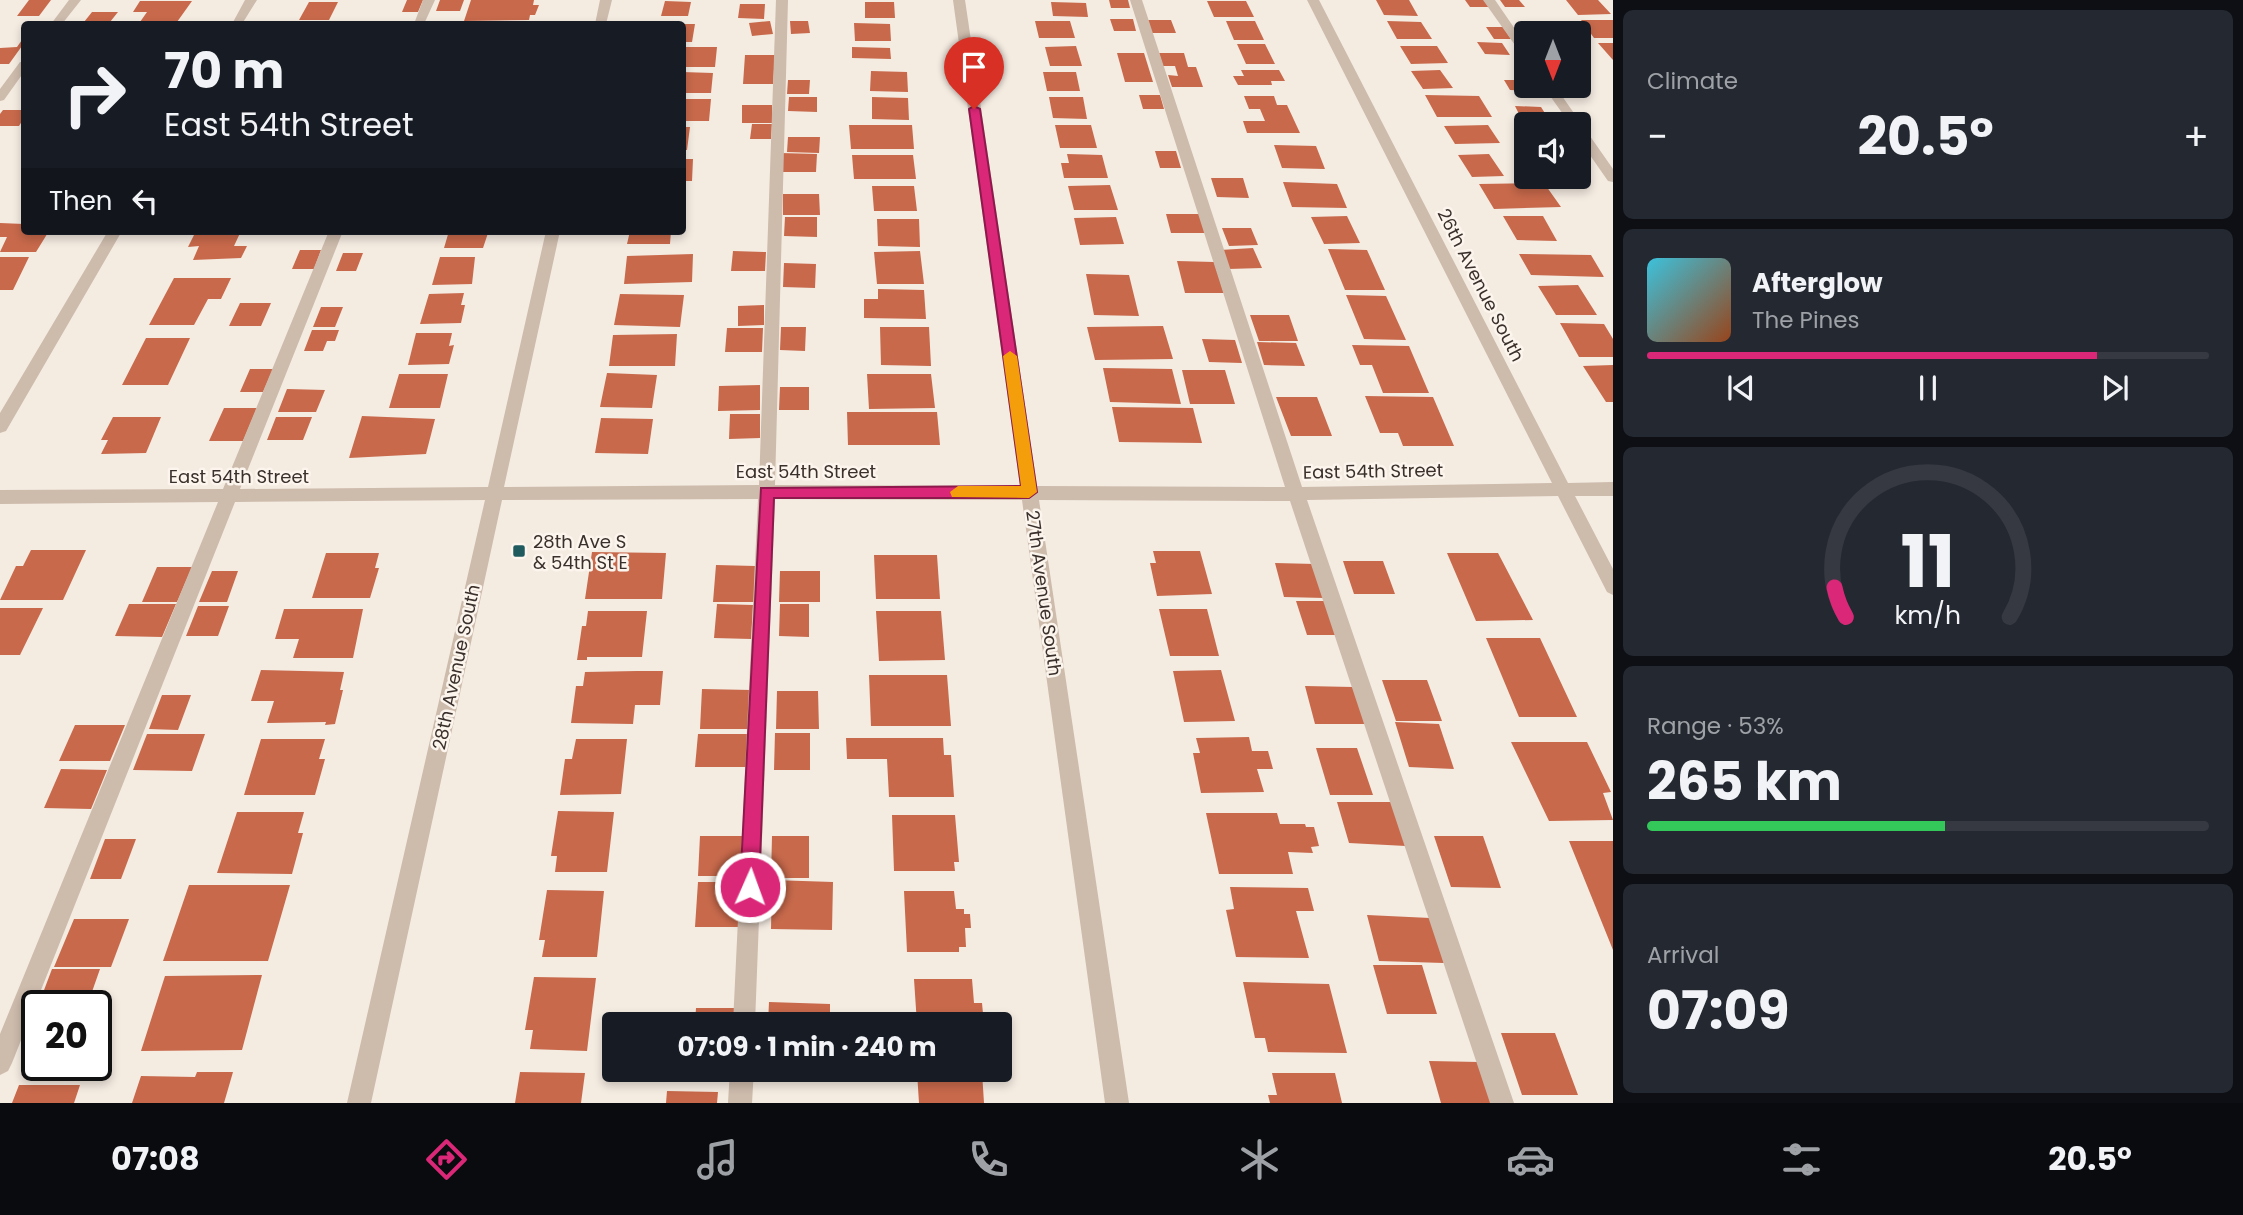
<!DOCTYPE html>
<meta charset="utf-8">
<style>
body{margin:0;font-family:Poppins,sans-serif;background:#242831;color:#f1f3f6;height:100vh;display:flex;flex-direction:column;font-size:26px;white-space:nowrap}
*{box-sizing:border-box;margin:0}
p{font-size:23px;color:#9ea1a6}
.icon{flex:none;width:38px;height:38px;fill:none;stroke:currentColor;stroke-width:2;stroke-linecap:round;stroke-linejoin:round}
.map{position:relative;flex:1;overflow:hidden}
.drawer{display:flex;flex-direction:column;gap:10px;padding:10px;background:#0d0f14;width:630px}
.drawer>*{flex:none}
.guide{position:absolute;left:21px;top:21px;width:665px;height:214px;border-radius:7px;box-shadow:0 4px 10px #0003;background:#171b24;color:#f1f3f6;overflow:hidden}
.needle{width:46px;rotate:180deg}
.controls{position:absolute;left:1514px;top:21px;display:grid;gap:14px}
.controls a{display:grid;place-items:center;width:77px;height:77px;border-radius:7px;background:#171b24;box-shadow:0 4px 10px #0003;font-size:35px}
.speed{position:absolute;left:21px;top:990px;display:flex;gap:14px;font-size:35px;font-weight:700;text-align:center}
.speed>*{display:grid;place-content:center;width:91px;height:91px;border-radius:50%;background:#171b24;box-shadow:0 4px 10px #0003;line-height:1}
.speed .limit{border:4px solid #111;border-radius:10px;background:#fff;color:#111}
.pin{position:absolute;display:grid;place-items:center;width:60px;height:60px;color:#fff;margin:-72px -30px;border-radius:50% 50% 50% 0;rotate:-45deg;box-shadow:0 0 7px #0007}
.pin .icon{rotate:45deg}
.me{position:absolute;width:77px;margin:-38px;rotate:2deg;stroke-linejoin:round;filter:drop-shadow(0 0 5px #0008)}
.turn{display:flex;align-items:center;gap:24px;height:147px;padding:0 28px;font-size:32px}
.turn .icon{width:91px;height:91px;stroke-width:2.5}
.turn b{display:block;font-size:49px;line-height:60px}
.then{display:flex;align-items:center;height:66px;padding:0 28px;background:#0003;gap:14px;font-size:26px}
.big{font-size:52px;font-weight:700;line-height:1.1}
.drawer .widget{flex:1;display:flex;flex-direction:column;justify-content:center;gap:10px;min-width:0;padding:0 24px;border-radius:10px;background:#242831}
.drawer .dial{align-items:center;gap:0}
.dial svg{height:182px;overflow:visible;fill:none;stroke:#363941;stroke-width:7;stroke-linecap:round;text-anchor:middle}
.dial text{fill:#f1f3f6;stroke:none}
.song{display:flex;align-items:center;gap:21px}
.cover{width:84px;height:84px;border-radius:10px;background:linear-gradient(135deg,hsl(190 70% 55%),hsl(20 70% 35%))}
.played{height:7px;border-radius:4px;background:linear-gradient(90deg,#db2777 80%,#363941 80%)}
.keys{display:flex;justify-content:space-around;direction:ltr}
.heat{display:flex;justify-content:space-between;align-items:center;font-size:38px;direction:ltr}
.charge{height:10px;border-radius:5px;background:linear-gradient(90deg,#34c759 53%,#363941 0)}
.trip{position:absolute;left:602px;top:1012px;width:410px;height:70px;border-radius:7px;background:#171b24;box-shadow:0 4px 10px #0003;font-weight:700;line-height:70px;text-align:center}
.dock{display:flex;height:112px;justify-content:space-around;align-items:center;background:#090b0e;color:#9ea1a6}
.dock .icon{width:49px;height:49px}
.dock .on{color:#db2777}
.dock b{font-size:32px;color:#f1f3f6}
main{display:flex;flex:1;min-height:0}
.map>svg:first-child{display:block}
</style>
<main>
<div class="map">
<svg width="1613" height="1103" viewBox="0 0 1613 1103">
<rect width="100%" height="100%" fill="#f4ebe1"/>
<!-- building -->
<path fill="#c8694b" d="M29,0H51L39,16H17Z
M407,0H423L418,12H402Z
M440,0H464L460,11H436Z
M471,0H534L533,5H539L535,15H530L529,20L464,21Z
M1109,0H1128L1130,8H1111Z
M1376,0H1409L1418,16L1384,15Z
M1465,0H1484L1489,7H1470Z
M1500,0H1519L1525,7H1505Z
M1566,0H1598L1611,14L1578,15Z
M140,1H192L177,22H140L147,12H133Z
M665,1L691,2L688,16H661Z
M1207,1H1246L1254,17H1214Z
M309,2H338L329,20H299Z
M865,2H894L895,18H865Z
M1051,2L1086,3L1088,17L1053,16Z
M740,4H765L764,19L738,18Z
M92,12H118L110,22H84Z
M1110,19H1133L1136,31H1114Z
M1148,20H1171L1176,33H1152Z
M1581,20H1613V38H1594Z
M770,21L773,34L752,36L749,23Z
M790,21H808L810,33L791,34Z
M1035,21H1070L1075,38H1039Z
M1226,21H1255L1264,40H1234Z
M1387,21L1421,22L1432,39H1397Z
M854,23L890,24L891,41H855Z
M682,24H695L692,42H682Z
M1486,27H1503L1511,39H1494Z
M24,37V46H22L9,64H0V48L17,47Z
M1477,42L1502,43L1510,55L1485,54Z
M1598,43H1613V60Z
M1237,44H1265L1275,64H1246Z
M1076,46L1082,66H1050L1045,47Z
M1400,46H1437L1448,63L1411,64Z
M682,47H717L715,67H682Z
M852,47L890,48L891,59L852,58Z
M1117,53H1144L1153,82H1125Z
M1159,53H1184L1188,67H1196L1203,87H1172L1168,75L1178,76L1175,66H1163Z
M745,55H775L773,84H743Z
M1241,70H1279L1285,81H1271L1272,85H1238L1233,76H1244Z
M1440,70L1453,88L1423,89L1411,71Z
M871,71L907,72L908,92L870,91Z
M682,72L713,73L711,93H682Z
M1043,72H1076L1080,91H1047Z
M788,80H810L809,94H787Z
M1504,80H1525L1526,86L1532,91L1510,90Z
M1139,95H1160L1164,109H1143Z
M1425,95L1479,96L1492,117H1437Z
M1244,96H1274L1277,105H1287L1300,133H1247L1243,121H1265L1260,109H1249Z
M789,97H817V112L788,111Z
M872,97L908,98L909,120L872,119Z
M1049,97H1083L1087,119L1053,118Z
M682,99H711L709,121H682Z
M742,105H772V123H742Z
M1515,106L1541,107L1548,118H1521Z
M3,110H24V118L19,126H0V114Z
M752,124H772L771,139H750Z
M849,125H912L914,149H851Z
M1055,125H1091L1097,148H1060Z
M1488,125L1500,143L1455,144L1444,126Z
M682,127H690L687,150H682Z
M788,137H820L819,153L787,152Z
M1274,145L1316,146L1325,169L1282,168Z
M1155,151H1176L1181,168H1160Z
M780,153L817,154L816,172H779Z
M1067,154L1102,155L1108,178H1064L1061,163H1069Z
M1489,154L1504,176L1472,177L1458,155Z
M852,155H913L916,179H854Z
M682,159H693L692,181H682Z
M1211,178H1243L1249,198L1217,197Z
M1283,182L1337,184L1347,208L1292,207Z
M1544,183L1561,207L1494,209L1479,184Z
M1110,185L1118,210H1074L1068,186Z
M872,186H914L917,211H874Z
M783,194H819L820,215H783Z
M1166,214H1199L1205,233H1171Z
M1347,216L1360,243L1324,244L1311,217Z
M1503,216H1543L1557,241L1517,240Z
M785,217H817V237L784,236Z
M1116,217L1124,244L1080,245L1074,218Z
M877,219H919L920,247L878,246Z
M0,223L24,224V231H49L36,252H0L7,237H0Z
M1222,228H1251L1258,245L1229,246Z
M196,231H241L234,246H247L241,258L193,260L199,246L188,247Z
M449,231H483L488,233L483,248H444Z
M630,231H671L670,244H627Z
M1253,248L1262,268L1228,269L1220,250Z
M1328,249L1367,250L1385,290H1345Z
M300,250H321L314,269H292Z
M733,251L766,252L765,271H731Z
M920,251L924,284H877L874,252Z
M343,253H363L356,271H336Z
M693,254L692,282L624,284L627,256Z
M1519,254L1591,255L1604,277L1531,275Z
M0,257H29L13,290H0Z
M440,257H475L472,284L432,285Z
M1177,261L1214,262L1224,293H1185Z
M784,263L816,264L815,288L783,287Z
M1086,274L1129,275L1139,316L1094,315Z
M174,278H231L221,299H208L194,325H149Z
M1578,285L1597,315H1556L1538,286Z
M878,289L924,290L926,319L864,318V299H878Z
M464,293L461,305H465L461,323L420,324L429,294Z
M620,294L684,295L680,327L614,325Z
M1346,295L1386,296L1406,340L1364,339Z
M240,303H271L261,326H229Z
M764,305V325L738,326V306Z
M321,307H343L335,327H313Z
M1250,315H1289L1298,341H1259Z
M1560,323L1604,324L1613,339V357H1579Z
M1163,326L1173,359L1095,360L1087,327Z
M781,327H806L805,351L780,350Z
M880,327H929L931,366L881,365Z
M727,328H763L762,352H725Z
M312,330H339L335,341H327L323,351H304Z
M416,333H452L449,346L454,345L449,364L408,365Z
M677,334L675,366H609L613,335Z
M146,338H190L168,385H122Z
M1202,339L1235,340L1242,363L1209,362Z
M1257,342L1296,343L1305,366L1264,365Z
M1352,345L1409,346L1429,393H1383L1372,365H1360Z
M1613,365V402H1606L1583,366Z
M1103,368L1172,369L1181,404L1110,402Z
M250,369H273L263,392H240Z
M1182,370H1225L1235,404H1190Z
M607,373L657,375L652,408L600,407Z
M399,374H448L440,408H389Z
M867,374H931L935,408L869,409Z
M760,385V410L718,411L719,386Z
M780,387H809V410H779Z
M287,389L325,390L316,412H278Z
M1365,396L1433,397L1454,446H1403L1398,433H1380Z
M1276,397H1317L1332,436H1291Z
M1112,407L1193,408L1202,443L1119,442Z
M224,408H257L243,441H209Z
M847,412H937L940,445H848Z
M730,414H760V438L729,439Z
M362,416L435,419L426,454L349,458Z
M113,417H161L146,453L101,454L108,440H101Z
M276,417H312L303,440H267Z
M601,418L653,419L648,454L595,453Z
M31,550H86L63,600H0L16,566H23Z
M1153,551H1200L1212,594L1157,596L1150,563H1156Z
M592,552L666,553L662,599H585Z
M326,553H379L375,568H379L370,598H312Z
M1447,553H1498L1533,620L1476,621Z
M874,555H937L940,599H876Z
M1343,561H1383L1395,594H1354Z
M1275,563L1315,564L1325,598L1284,597Z
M716,565L755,566L754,602H713Z
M157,567H192L177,602H142Z
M212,571H238L227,602H199Z
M780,571H820V602H779Z
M1296,601H1326L1338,635H1307Z
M129,604H176L162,637L115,636Z
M717,604L753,605L751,639L714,638Z
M780,604H809V637L779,636Z
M198,606H229L218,636H186Z
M0,608H43L20,655H0Z
M284,609H363L353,658H293L299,639H275Z
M1159,609H1207L1219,656H1170Z
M588,611H647L642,657H587V660H577L582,626H586Z
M876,611H941L945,660L879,661Z
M1486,638H1540L1577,717H1519Z
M261,670L344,672L340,690H343L335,724L325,725L326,722L267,723L274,701H251Z
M1221,670L1235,721L1184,722L1173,671Z
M637,671H663L660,705H635L633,724L571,723L576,686H583L585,672Z
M869,675H947L951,726H871Z
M1382,680H1427L1442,721H1396Z
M1305,686L1353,687L1365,724H1315Z
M702,689L751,690L749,729H700Z
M777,691H818L819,729H776Z
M162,695H191L178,730L149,729Z
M1395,722L1439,724L1454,769L1409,767Z
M75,725H125L110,761H59Z
M775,733H810V770H774Z
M147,734H205L192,771L133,770Z
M698,734H749L747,767H695Z
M1249,737L1252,751H1268L1273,769H1257L1264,792L1201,793L1193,753H1200L1196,738Z
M846,738H943L944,755H951L954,797H889L887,759H847Z
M261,739H325L319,759H325L315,795H244Z
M576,739H627L621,794L560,795L565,759H572Z
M1511,742H1587L1611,792L1603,793L1613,820L1549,821Z
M1316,748H1357L1373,795H1330Z
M61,769L107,770L91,809L44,808Z
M1337,802H1392L1406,846L1349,843Z
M558,811L614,812L607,872H555L557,856H551Z
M237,812H304L298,833H303L292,874L217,873Z
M1206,813H1277L1280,824H1305L1306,827H1314L1319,846L1311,847L1313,853L1288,852L1293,874H1219Z
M892,815H955L959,862H954L955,871H894Z
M700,836H744L742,876H698Z
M772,836H809V878H771Z
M1434,836H1483L1501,888L1451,887Z
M105,839H136L121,879H90Z
M1569,841H1613V950Z
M772,880L833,882L832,930L771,929Z
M698,882H741L739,927H695Z
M189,885H290L268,961H163Z
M1230,887L1308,888L1314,911H1296L1309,958L1236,957L1226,910L1234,909Z
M547,890L604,891L597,957H542L545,940H539Z
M904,891H954L956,909H964V914H970L971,928H965L966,947H959V952H907Z
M1367,915L1430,918L1444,963L1379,961Z
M74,919H129L111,967H54Z
M1373,965H1422L1437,1014H1387Z
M52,969H100L87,1006H38Z
M262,975L242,1050L141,1051L165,976Z
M534,977L596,978L587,1051L530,1049L533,1030H525Z
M914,979H972L974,1003H982L984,1024H917Z
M1243,982L1329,984L1347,1053L1268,1052L1265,1038H1255Z
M769,1002L830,1004V1024H768Z
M696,1008H736L735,1024H695Z
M1501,1033H1555L1578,1095H1522Z
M1429,1061L1479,1062L1492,1103H1441Z
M197,1072H233L224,1103H132L141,1076L195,1077Z
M520,1072L585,1073L581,1103H515Z
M917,1072H982L984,1103H919Z
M1272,1073H1335L1342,1103H1270L1268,1095H1277Z
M19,1085H80L74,1103H12Z
M667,1091L718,1092L717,1103H666Z"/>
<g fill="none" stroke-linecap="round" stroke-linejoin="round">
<!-- minor -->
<path fill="#cdbbac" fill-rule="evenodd" d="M69,0H81L62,24H51Z
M245,0H257L242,24H232Z
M423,0H435L424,24H414Z
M600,0H612L606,24H595Z
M776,0H788L775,485L1020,486L953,0H965L1037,486L1285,487L1130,0H1142L1302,487L1552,483L1307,0H1319L1568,483L1613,482V496H1575L1613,569V595L1607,592L1558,496L1307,500L1514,1103H1490L1290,501L1039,500L1129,1103H1105L1022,500L775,499L755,1024H733L758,499L502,500L371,1103H347L485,500L235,502L12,1063L8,1071L0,1075V1034L218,502L0,504V490L223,489L329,231H343L240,489L488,487L546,231H560L504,487L759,485Z
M1483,0H1495L1526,45V57L1522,55Z
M20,62H24V72L4,100L0,101V89Z
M1543,86H1555L1613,169V182L1608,181L1578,138V124H1570Z
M108,231H122L6,431L0,433V413Z
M730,1069H754L752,1103H728Z"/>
</g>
<!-- route -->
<path fill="#db2777" stroke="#8e194d" stroke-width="2" d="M974,106L980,109L1037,492L1029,498H774L759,887L756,893L750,896L743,893L740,887L761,488L1021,486L969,109Z"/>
<!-- slow -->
<path fill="#f59e0b" d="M1010,351L1017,356L1037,492L1029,498L952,497L950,492L958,486H1021L1003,356Z"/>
<!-- markers -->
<rect fill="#1f5a5e" stroke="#fbf5ee" stroke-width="2.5" x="512" y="544" width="14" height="14" rx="3.5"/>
<g text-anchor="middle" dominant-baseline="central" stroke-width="5" stroke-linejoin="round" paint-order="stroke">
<!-- street labels -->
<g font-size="18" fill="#3b302b" stroke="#fbf5ee">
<text transform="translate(1481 285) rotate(63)">26th Avenue South</text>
<text x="806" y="471">East 54th Street</text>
<text transform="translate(1373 471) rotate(-1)">East 54th Street</text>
<text x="239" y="476">East 54th Street</text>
<text transform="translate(1044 593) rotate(82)">27th Avenue South</text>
<text transform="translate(456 667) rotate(-78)">28th Avenue South</text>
</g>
<!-- poi labels -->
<g font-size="18" fill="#3b302b" stroke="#fbf5ee" text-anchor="start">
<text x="533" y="541">28th Ave S<tspan x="533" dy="21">&amp; 54th St E</tspan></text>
</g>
</g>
</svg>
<div class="controls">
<a><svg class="needle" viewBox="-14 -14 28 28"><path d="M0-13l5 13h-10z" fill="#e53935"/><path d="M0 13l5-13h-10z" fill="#9ea1a6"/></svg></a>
<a><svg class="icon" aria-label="sound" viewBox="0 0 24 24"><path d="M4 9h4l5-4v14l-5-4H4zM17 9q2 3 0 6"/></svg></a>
</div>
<div class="speed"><div class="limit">20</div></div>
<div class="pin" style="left:974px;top:109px;background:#d93025"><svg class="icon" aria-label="arrive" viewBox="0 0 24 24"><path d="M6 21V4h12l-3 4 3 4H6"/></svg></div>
<svg class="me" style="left:750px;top:887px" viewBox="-20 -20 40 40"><circle r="17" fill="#db2777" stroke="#fff" stroke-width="3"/><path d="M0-11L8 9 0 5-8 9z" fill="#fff"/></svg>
<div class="trip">07:09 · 1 min · 240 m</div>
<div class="guide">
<div class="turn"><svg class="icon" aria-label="right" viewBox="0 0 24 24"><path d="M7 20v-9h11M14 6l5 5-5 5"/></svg><div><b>70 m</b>East 54th Street</div></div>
<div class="then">Then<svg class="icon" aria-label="left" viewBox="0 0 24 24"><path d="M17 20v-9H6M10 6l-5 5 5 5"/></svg></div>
</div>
</div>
<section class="drawer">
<div class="widget"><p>Climate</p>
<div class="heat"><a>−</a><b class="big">20.5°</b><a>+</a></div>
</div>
<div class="widget">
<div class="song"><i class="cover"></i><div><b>Afterglow</b><p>The Pines</p></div></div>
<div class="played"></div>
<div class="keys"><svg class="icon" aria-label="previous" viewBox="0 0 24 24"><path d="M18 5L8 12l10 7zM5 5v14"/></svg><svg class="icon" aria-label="pause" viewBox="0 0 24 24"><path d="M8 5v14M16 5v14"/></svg><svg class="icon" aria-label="next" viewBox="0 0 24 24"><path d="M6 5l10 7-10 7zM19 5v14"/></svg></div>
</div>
<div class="widget dial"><svg viewBox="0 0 100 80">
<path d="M14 69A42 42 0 1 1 86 69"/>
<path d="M14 69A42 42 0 0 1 9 56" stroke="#db2777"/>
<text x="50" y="56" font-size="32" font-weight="700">11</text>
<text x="50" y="72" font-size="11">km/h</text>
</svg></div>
<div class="widget"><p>Range · 53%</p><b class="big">265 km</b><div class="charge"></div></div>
<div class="widget"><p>Arrival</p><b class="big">07:09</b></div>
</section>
</main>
<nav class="dock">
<b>07:08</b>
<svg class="icon on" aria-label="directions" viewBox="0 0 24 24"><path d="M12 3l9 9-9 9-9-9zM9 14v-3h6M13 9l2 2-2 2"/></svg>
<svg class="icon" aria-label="music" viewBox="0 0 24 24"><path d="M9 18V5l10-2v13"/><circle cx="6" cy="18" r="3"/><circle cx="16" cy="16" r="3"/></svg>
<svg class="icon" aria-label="phone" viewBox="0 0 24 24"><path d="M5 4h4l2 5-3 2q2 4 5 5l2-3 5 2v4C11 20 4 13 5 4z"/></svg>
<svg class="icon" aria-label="climate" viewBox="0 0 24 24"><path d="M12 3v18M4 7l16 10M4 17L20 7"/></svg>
<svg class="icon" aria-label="car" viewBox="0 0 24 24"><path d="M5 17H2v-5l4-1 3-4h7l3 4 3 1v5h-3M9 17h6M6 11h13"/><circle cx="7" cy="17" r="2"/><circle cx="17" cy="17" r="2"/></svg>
<svg class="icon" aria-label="filters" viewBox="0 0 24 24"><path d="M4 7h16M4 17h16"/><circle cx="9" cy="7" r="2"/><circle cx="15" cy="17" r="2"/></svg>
<b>20.5°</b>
</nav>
